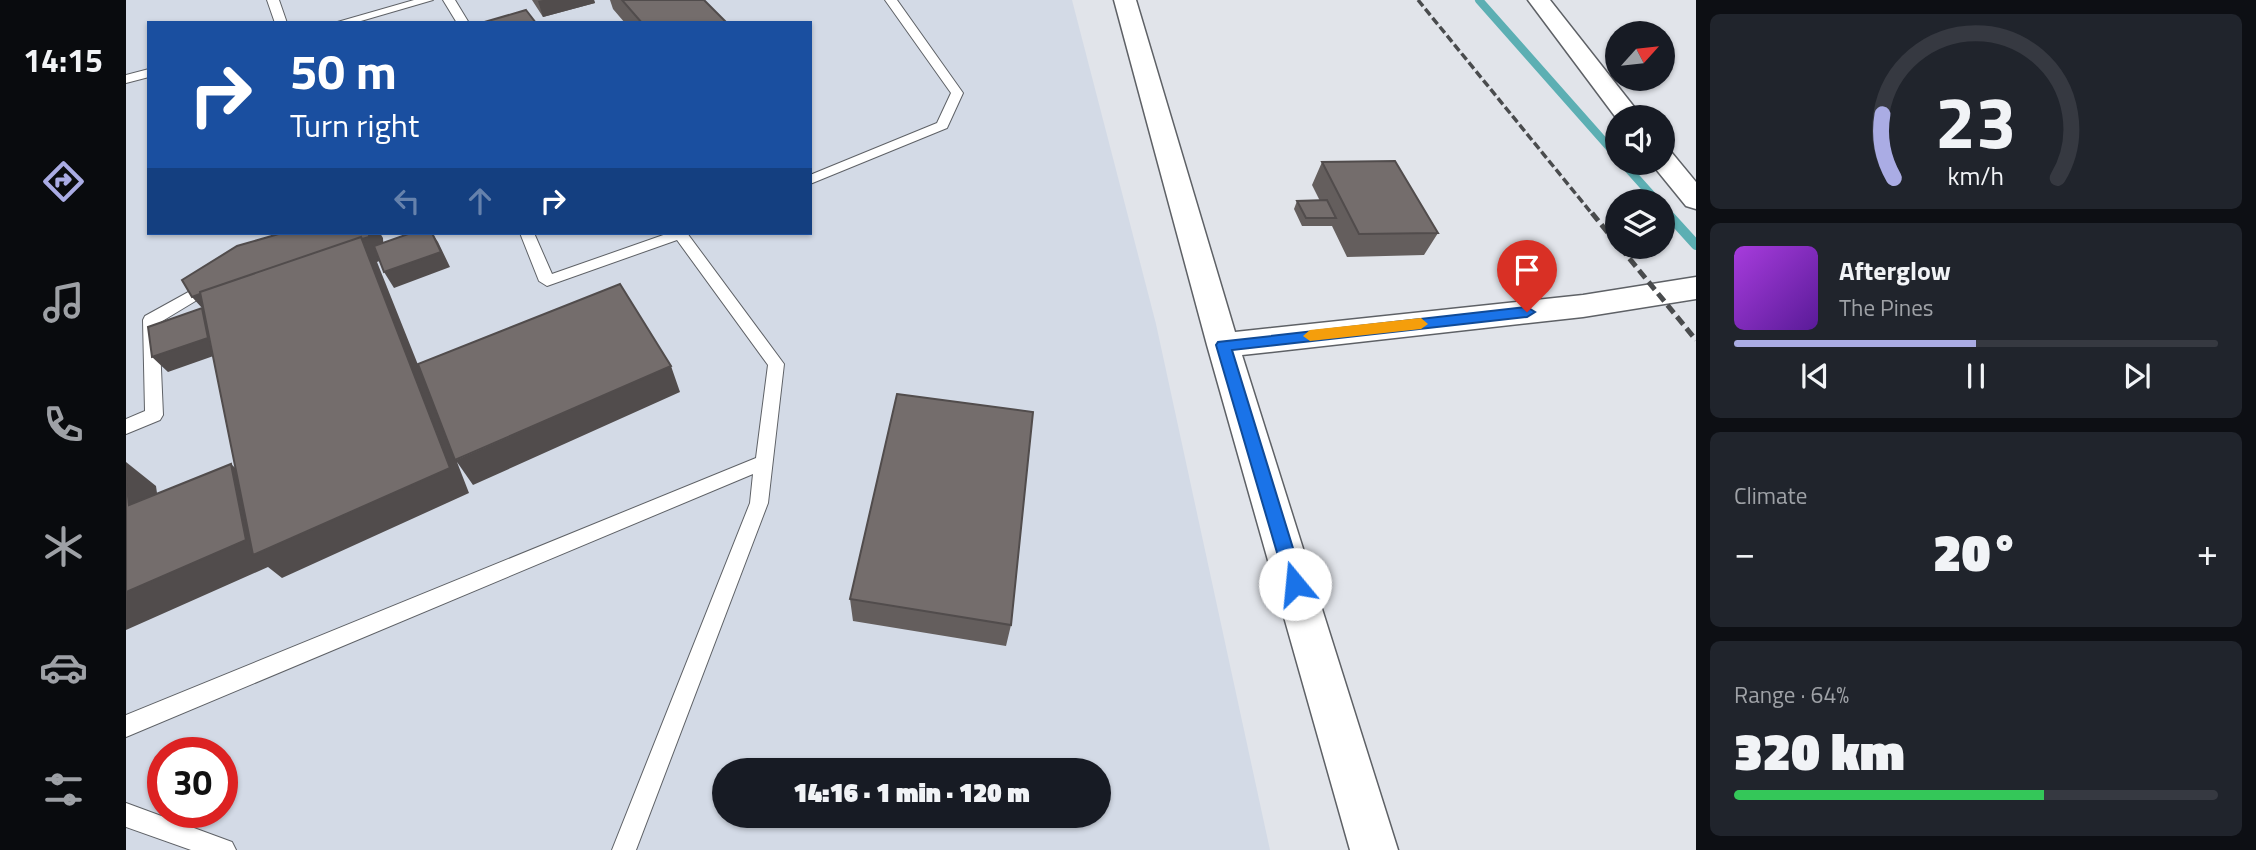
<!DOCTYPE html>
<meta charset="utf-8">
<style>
body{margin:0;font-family:"Titillium Web",sans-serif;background:#20242c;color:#f1f3f6;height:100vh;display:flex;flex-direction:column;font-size:26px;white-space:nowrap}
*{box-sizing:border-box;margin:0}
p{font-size:23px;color:#9ea1a6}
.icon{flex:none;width:38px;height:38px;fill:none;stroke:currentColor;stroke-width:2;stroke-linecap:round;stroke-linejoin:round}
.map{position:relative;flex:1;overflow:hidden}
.sheet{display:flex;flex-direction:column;gap:14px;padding:14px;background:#0d0f14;width:560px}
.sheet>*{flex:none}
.hud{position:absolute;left:21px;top:21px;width:665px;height:214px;border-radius:0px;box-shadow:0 2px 5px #0004;background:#1a4fa0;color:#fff;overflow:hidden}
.needle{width:46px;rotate:63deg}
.tools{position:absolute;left:1479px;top:21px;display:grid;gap:14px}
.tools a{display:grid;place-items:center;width:70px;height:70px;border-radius:50%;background:#171b24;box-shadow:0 2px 5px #0004;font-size:35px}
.speed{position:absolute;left:21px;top:737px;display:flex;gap:14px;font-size:35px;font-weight:700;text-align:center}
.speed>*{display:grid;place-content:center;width:91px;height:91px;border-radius:50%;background:#171b24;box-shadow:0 2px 5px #0004;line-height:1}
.speed .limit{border:10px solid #d22;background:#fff;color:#111}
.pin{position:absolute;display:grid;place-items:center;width:60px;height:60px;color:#fff;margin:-72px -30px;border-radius:50% 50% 50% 0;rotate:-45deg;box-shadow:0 0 7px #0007}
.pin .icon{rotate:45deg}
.me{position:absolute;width:77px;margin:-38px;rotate:343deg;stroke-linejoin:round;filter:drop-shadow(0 0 5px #0008)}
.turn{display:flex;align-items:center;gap:24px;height:147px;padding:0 28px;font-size:32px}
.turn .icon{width:91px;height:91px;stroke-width:2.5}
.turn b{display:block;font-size:49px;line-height:60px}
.lanes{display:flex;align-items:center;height:66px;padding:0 28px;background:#0003;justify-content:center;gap:35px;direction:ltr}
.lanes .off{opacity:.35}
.big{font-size:52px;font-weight:800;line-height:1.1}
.sheet .card{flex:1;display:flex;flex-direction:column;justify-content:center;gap:10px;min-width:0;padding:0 24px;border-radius:10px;background:#20242c}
.sheet .dial{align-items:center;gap:0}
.dial svg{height:182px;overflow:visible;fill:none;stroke:#363941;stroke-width:7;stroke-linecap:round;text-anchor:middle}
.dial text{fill:#f1f3f6;stroke:none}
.song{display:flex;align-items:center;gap:21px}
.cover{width:84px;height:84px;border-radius:10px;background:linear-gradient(135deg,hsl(280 70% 55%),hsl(270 70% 35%))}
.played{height:7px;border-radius:4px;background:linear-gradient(90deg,#aaace4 50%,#363941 50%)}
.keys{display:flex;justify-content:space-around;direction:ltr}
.heat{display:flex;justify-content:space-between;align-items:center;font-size:38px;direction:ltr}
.charge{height:10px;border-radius:5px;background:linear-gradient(90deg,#34c759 64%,#363941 0)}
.trip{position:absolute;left:586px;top:758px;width:399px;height:70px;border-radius:35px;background:#171b24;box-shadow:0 2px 5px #0004;font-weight:800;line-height:70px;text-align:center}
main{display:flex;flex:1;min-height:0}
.tabs{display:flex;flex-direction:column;width:126px;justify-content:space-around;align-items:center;background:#090b0e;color:#9ea1a6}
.tabs .icon{width:49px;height:49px}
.tabs .current{color:#aaace4}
.tabs b{font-size:32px;color:#f1f3f6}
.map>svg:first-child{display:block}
</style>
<main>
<nav class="tabs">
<b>14:15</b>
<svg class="icon current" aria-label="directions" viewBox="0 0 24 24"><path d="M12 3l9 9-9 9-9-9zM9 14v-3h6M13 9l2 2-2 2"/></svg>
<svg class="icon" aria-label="music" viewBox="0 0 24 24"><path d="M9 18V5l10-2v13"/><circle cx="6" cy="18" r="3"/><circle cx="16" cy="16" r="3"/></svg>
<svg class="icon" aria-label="phone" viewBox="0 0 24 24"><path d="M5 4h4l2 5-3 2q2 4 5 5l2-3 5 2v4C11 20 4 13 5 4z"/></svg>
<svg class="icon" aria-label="climate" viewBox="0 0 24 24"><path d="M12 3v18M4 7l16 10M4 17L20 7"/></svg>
<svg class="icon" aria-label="car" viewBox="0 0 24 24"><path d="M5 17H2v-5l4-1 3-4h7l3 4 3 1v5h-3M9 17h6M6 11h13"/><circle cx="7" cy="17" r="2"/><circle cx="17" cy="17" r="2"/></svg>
<svg class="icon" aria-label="filters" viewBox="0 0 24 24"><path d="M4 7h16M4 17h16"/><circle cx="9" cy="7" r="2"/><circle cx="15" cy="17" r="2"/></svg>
</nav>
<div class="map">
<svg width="1570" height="850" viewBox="0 0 1570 850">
<rect width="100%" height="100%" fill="#e1e4ea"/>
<!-- built -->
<path fill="#d3dae6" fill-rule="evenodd" d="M0,0H946L1030,324L1144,850H0ZM23,23H684V233H23ZM37,752H96V812H37ZM598,770H973V816H598Z"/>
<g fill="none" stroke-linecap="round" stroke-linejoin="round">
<!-- stream-far1 -->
<path stroke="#5cafb3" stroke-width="8" d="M1353,0L1491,156
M1497,163L1531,201
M1536,207L1543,215"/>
<!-- stream -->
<path stroke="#5cafb3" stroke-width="10" d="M1541,213L1570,245"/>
<defs>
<path id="service" d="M141,0H153L161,23H149Z
M288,0H307L228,23H208Z
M317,0H329L343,23H331Z
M759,0H771L837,93L821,128L684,184V175L811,123L825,93Z
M23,69V77L0,83V75Z
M394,233H408L426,274L543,233H561L658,364L642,503L510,850H486L624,503L627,474L0,737V715L630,458L642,365L551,240L421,286L413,281Z
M86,279L94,284L91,288L33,323L37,415L34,420L0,434V419L19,411L17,320L19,316Z
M0,803L106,842L110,850H65L0,827Z"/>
<path id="minor" d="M988,0H1010L1109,332L1457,295L1570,277V299L1457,317L1116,355L1272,850H1224L1081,345Z
M1402,0H1424L1516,117L1491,119Z
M1536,151L1546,153L1570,182V209L1560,206L1525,163H1536Z"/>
</defs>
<!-- service casing -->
<use href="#service" stroke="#5e6166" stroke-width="2"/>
<!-- minor casing -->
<use href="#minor" stroke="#5e6166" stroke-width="3"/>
<!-- service -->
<use href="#service" fill="#fff" fill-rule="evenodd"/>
<!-- minor -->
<use href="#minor" fill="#fff" fill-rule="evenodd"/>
<!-- rail-far1 -->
<path stroke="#494b4d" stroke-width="3.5" stroke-dasharray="8 3.5" stroke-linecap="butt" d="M1292,0L1467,215"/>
<!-- rail -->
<path stroke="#494b4d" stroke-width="5" stroke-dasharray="10 5" stroke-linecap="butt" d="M1466,213L1491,244
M1494,247L1570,340"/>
</g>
<!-- wall -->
<path fill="#645e5d" d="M406,0H468L469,3L417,17Z
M484,0H578L601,23H499L487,9Z
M1196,162L1312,233L1298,255L1221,257L1206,226H1176L1168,209L1171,201H1194L1186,185Z
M724,599L885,625L880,646L727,621Z"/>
<!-- shaded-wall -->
<path fill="#514c4c" d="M417,0H468L469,3L417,17L412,1Z
M243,233H254L257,238L258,259L251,262L330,460L545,366L554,392L347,485L331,462L343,493L156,578L142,567L0,630V592L105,464L132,489L86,319L66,297Z
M306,233L312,242L324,267L268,288L258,272Z
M76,308L96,353L42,372L26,357Z
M0,462L30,486L36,529L3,505L0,477Z"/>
<!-- building -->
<path fill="#746d6c" stroke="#514c4c" stroke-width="2" d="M496,0H578L601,23H516Z
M400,10L410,23H355Z
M1269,161L1312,233L1233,234L1196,162Z
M1201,200L1210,218H1180L1171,201Z
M156,233H243V237L236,239L235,237L74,292V294L66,297L56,280L111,246Z
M285,233H306L315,252L258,272L248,246Z
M235,237L324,468L127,555L74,292Z
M494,284L545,366L329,460L292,364Z
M76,308L82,338L26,357L22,327Z
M771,394L907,412L885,625L724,599Z
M105,464L120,540L0,592V477L3,505Z"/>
<!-- route -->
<path fill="#1a73e8" stroke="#114b97" stroke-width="2" d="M1401,307L1409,312L1401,317L1106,350L1178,584L1175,590L1169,593L1162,590L1090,345L1092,342Z"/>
<!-- slow -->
<path fill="#f59e0b" d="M1295,318L1302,324L1295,329L1184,341L1177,336L1184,330Z"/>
</svg>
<div class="tools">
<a><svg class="needle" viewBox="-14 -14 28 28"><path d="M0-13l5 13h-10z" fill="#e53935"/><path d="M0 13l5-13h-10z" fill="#9ea1a6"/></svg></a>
<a><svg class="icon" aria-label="sound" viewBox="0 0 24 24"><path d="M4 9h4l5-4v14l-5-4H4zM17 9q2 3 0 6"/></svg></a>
<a><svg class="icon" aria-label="layers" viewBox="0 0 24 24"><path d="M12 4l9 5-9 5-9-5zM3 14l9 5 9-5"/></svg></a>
</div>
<div class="speed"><div class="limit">30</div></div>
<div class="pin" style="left:1401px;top:312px;background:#d93025"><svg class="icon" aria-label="arrive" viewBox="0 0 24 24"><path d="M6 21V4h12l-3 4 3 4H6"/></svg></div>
<svg class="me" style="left:1169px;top:584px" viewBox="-20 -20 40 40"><circle r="19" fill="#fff"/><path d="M0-13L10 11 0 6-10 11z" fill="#1a73e8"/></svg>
<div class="trip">14:16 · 1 min · 120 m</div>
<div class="hud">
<div class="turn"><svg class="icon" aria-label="right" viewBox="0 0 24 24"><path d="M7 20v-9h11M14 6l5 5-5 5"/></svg><div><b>50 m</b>Turn right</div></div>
<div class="lanes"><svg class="icon off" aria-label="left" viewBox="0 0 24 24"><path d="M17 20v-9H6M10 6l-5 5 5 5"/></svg><svg class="icon off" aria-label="ahead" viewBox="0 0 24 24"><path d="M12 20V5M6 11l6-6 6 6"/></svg><svg class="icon" aria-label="right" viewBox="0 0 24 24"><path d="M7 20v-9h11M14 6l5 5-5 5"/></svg></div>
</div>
</div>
<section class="sheet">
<div class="card dial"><svg viewBox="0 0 100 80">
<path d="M14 69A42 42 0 1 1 86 69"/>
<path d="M14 69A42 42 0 0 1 9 41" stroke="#aaace4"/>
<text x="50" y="56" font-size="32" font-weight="700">23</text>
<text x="50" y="72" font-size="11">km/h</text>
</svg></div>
<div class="card">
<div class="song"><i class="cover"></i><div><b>Afterglow</b><p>The Pines</p></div></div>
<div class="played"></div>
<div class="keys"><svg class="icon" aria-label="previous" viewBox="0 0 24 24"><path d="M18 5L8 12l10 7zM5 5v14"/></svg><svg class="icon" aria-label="pause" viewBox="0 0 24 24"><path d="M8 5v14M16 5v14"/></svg><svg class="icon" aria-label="next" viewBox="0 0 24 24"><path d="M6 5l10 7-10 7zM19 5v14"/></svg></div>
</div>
<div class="card"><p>Climate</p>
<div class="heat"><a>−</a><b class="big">20°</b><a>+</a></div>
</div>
<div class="card"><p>Range · 64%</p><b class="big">320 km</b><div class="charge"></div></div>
</section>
</main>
